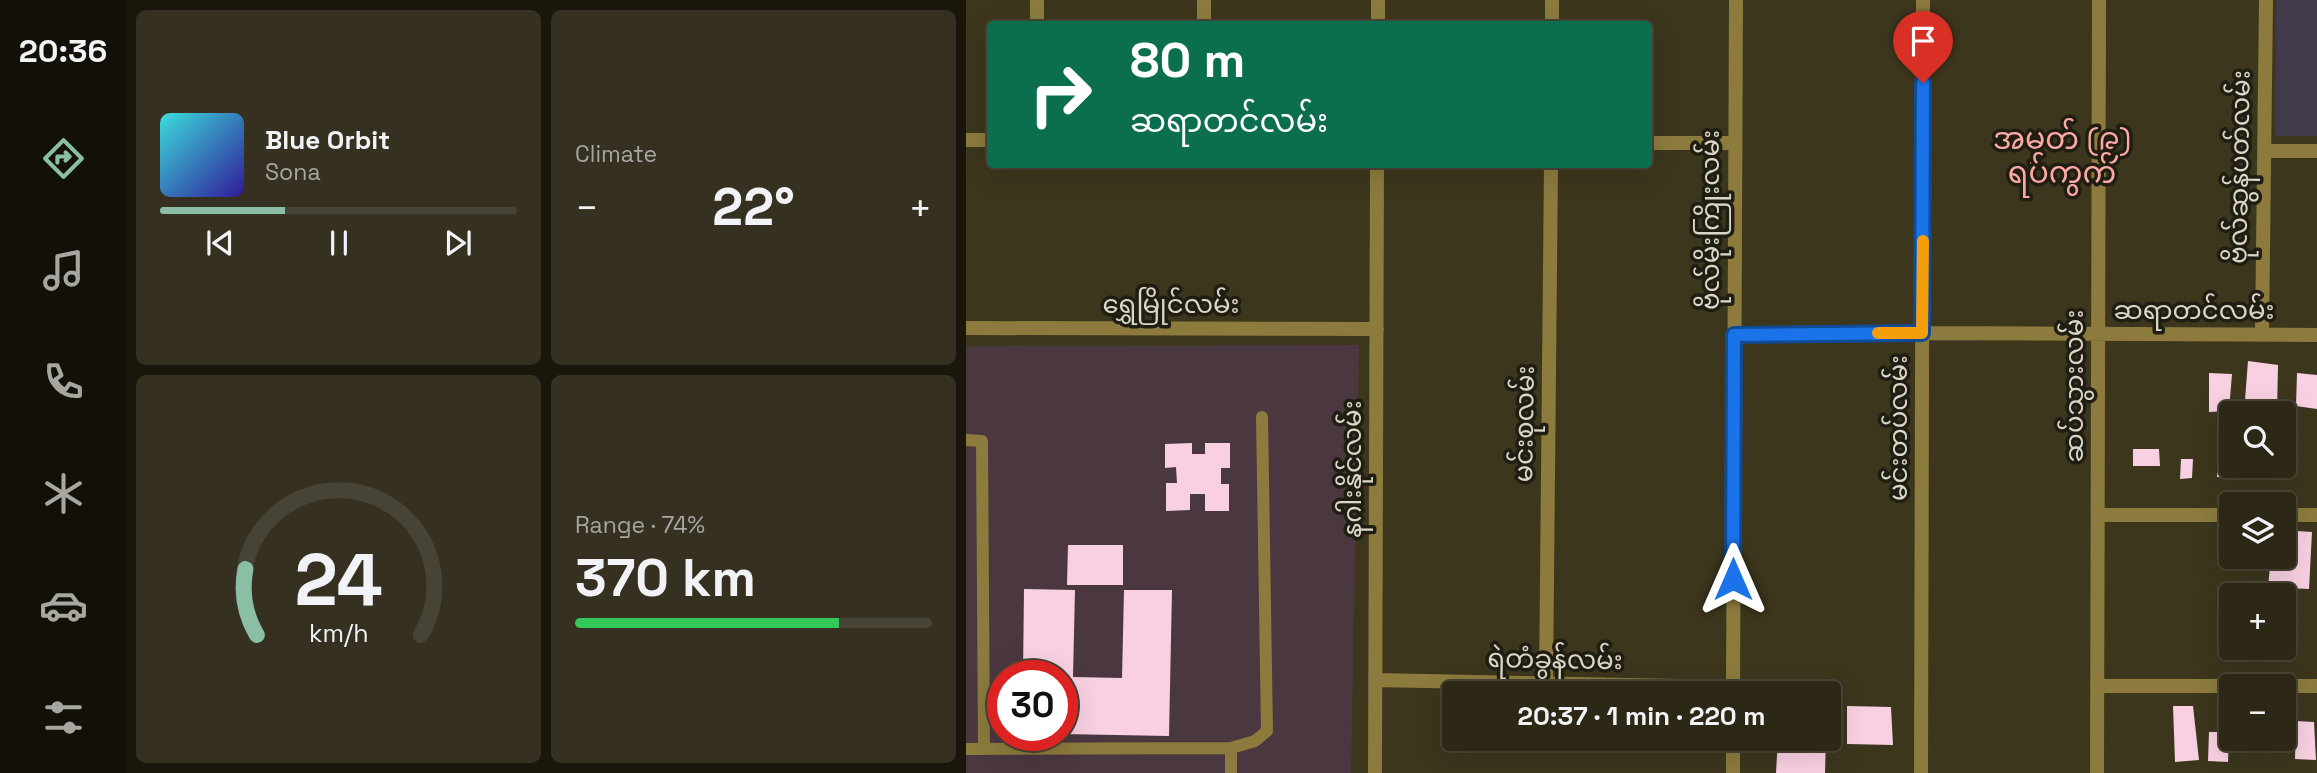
<!DOCTYPE html>
<meta charset="utf-8">
<style>
body{margin:0;font-family:"Space Grotesk","Noto Sans Myanmar",sans-serif;background:#35301f;color:#f1f3f6;height:100vh;display:flex;flex-direction:column;font-size:26px;white-space:nowrap}
*{box-sizing:border-box;margin:0}
p{font-size:23px;color:#a7a6a1}
.icon{flex:none;width:38px;height:38px;fill:none;stroke:currentColor;stroke-width:2;stroke-linecap:round;stroke-linejoin:round}
.map{position:relative;flex:1;overflow:hidden}
.side{display:flex;flex-direction:column;gap:10px;padding:10px;background:#19160c;width:840px}
.side>*{flex:none}
.guide{position:absolute;left:21px;top:21px;width:665px;height:147px;border-radius:7px;box-shadow:0 7px 28px #0002,0 0 0 2px #484435;background:#0b6e4f;color:#fff;overflow:hidden}
.buttons{position:absolute;left:1253px;top:401px;display:grid;gap:14px}
.buttons a{display:grid;place-items:center;width:77px;height:77px;border-radius:7px;background:#2d2816;box-shadow:0 7px 28px #0002,0 0 0 2px #484435;font-size:35px}
.speed{position:absolute;left:21px;top:660px;display:flex;gap:14px;font-size:35px;font-weight:700;text-align:center}
.speed>*{display:grid;place-content:center;width:91px;height:91px;border-radius:50%;background:#2d2816;box-shadow:0 7px 28px #0002,0 0 0 2px #484435;line-height:1}
.speed .limit{border:10px solid #d22;background:#fff;color:#111}
.pin{position:absolute;display:grid;place-items:center;width:60px;height:60px;color:#fff;margin:-72px -30px;border-radius:50% 50% 50% 0;rotate:-45deg;box-shadow:0 0 7px #0007}
.pin .icon{rotate:45deg}
.me{position:absolute;width:77px;margin:-38px;rotate:0deg;stroke-linejoin:round;filter:drop-shadow(0 0 5px #0008)}
.turn{display:flex;align-items:center;gap:24px;height:147px;padding:0 28px;font-size:32px}
.turn .icon{width:91px;height:91px;stroke-width:2.5}
.turn b{display:block;font-size:49px;line-height:60px}
.big{font-size:52px;font-weight:600;line-height:1.1}
.side .tile{flex:1;display:flex;flex-direction:column;justify-content:center;gap:10px;min-width:0;padding:0 24px;border-radius:10px;background:#35301f}
.side .dial{align-items:center;gap:0}
.dial svg{height:182px;overflow:visible;fill:none;stroke:#484435;stroke-width:7;stroke-linecap:round;text-anchor:middle}
.dial text{fill:#f1f3f6;stroke:none}
.song{display:flex;align-items:center;gap:21px}
.cover{width:84px;height:84px;border-radius:10px;background:linear-gradient(135deg,hsl(180 70% 55%),hsl(250 70% 35%))}
.played{height:7px;border-radius:4px;background:linear-gradient(90deg,#8abfa5 35%,#484435 35%)}
.keys{display:flex;justify-content:space-around;direction:ltr}
.heat{display:flex;justify-content:space-between;align-items:center;font-size:38px;direction:ltr}
.charge{height:10px;border-radius:5px;background:linear-gradient(90deg,#34c759 74%,#484435 0)}
.side .tiles{flex:1;display:grid;gap:10px;grid-template-columns:repeat(2,1fr)}
.trip{position:absolute;left:476px;top:681px;width:399px;height:70px;border-radius:7px;background:#2d2816;box-shadow:0 7px 28px #0002,0 0 0 2px #484435;font-weight:600;line-height:70px;text-align:center}
main{display:flex;flex:1;min-height:0}
.tabs{display:flex;flex-direction:column;width:126px;justify-content:space-around;align-items:center;background:#121009;color:#a7a6a1}
.tabs .icon{width:49px;height:49px}
.tabs .active{color:#8abfa5}
.tabs b{font-size:32px;color:#f1f3f6}
.map>svg:first-child{display:block}
</style>
<main>
<nav class="tabs">
<b>20:36</b>
<svg class="icon active" aria-label="directions" viewBox="0 0 24 24"><path d="M12 3l9 9-9 9-9-9zM9 14v-3h6M13 9l2 2-2 2"/></svg>
<svg class="icon" aria-label="music" viewBox="0 0 24 24"><path d="M9 18V5l10-2v13"/><circle cx="6" cy="18" r="3"/><circle cx="16" cy="16" r="3"/></svg>
<svg class="icon" aria-label="phone" viewBox="0 0 24 24"><path d="M5 4h4l2 5-3 2q2 4 5 5l2-3 5 2v4C11 20 4 13 5 4z"/></svg>
<svg class="icon" aria-label="climate" viewBox="0 0 24 24"><path d="M12 3v18M4 7l16 10M4 17L20 7"/></svg>
<svg class="icon" aria-label="car" viewBox="0 0 24 24"><path d="M5 17H2v-5l4-1 3-4h7l3 4 3 1v5h-3M9 17h6M6 11h13"/><circle cx="7" cy="17" r="2"/><circle cx="17" cy="17" r="2"/></svg>
<svg class="icon" aria-label="filters" viewBox="0 0 24 24"><path d="M4 7h16M4 17h16"/><circle cx="9" cy="7" r="2"/><circle cx="15" cy="17" r="2"/></svg>
</nav>
<section class="side">
<div class="tiles">
<div class="tile">
<div class="song"><i class="cover"></i><div><b>Blue Orbit</b><p>Sona</p></div></div>
<div class="played"></div>
<div class="keys"><svg class="icon" aria-label="previous" viewBox="0 0 24 24"><path d="M18 5L8 12l10 7zM5 5v14"/></svg><svg class="icon" aria-label="pause" viewBox="0 0 24 24"><path d="M8 5v14M16 5v14"/></svg><svg class="icon" aria-label="next" viewBox="0 0 24 24"><path d="M6 5l10 7-10 7zM19 5v14"/></svg></div>
</div>
<div class="tile"><p>Climate</p>
<div class="heat"><a>−</a><b class="big">22°</b><a>+</a></div>
</div>
<div class="tile dial"><svg viewBox="0 0 100 80">
<path d="M14 69A42 42 0 1 1 86 69"/>
<path d="M14 69A42 42 0 0 1 9 40" stroke="#8abfa5"/>
<text x="50" y="56" font-size="32" font-weight="700">24</text>
<text x="50" y="72" font-size="11">km/h</text>
</svg></div>
<div class="tile"><p>Range · 74%</p><b class="big">370 km</b><div class="charge"></div></div>
</div>
</section>
<div class="map">
<svg width="1351" height="773" viewBox="0 0 1351 773">
<rect width="100%" height="100%" fill="#3c361d"/>
<!-- education -->
<path fill="#413a4b" d="M1310,0H1351V136H1309Z"/>
<!-- medical -->
<path fill="#4b373f" fill-rule="evenodd" d="M393,345L385,773H0V346ZM37,676H96V735H37Z"/>
<!-- building -->
<path fill="#f8d0e2" d="M1282,361L1312,365L1311,413H1278Z
M1243,373L1266,374L1263,411L1243,412Z
M1331,373L1351,375V409L1330,406Z
M1254,441L1265,443V466H1273L1272,476L1251,477Z
M226,443V454H239V443H264V468H255V484H263V511H239V494H224V510L200,511V483H211L210,467L199,468V444Z
M1167,449H1193L1194,466H1167Z
M1215,459H1227L1226,478L1214,479Z
M1318,530L1346,532L1343,589L1302,587L1305,556H1318Z
M102,545H157V585H101Z
M58,589L109,590L107,677L156,678L158,590H206L203,736L96,734V676H57Z
M881,706L925,707L927,745L881,744Z
M1207,706H1227L1233,760L1209,762Z
M1330,721L1348,722L1350,760L1329,759Z
M1243,732H1263L1262,762L1242,761Z
M520,738H554V752L520,750Z
M812,738H860L859,773H810Z
M1269,738H1297V745L1269,746Z"/>
<g fill="none" stroke-linecap="round" stroke-linejoin="round">
<!-- service -->
<path stroke="#8c7b3d" stroke-width="12" d="M0,440L16,441L18,749
M265,748V773
M0,749L265,748L289,741L301,731L296,417"/>
<!-- minor -->
<path stroke="#8c7b3d" stroke-width="14" d="M71,24V0
M238,24V0
M412,24V0
M586,24V0
M0,140H24
M682,143H769
M1298,151H1351
M0,328L411,329
M1296,334L1300,0
M768,335L956,333L1351,335
M1132,515H1265
M1318,515H1351
M409,680L767,687
M580,683L585,164
M1131,686H1265
M1318,686H1351
M767,693L770,0
M409,773L411,164
M767,773V738
M955,773L957,0
M1131,773L1133,0"/>
</g>
<g fill="none" stroke-linecap="round" stroke-linejoin="round">
<defs>
<path id="route" d="M767,579L768,335L956,333L957,83"/>
</defs>
<!-- route casing -->
<use href="#route" stroke="#114b97" stroke-width="18"/>
<!-- route -->
<use href="#route" stroke="#1a73e8" stroke-width="12"/>
<!-- slow -->
<path stroke="#f59e0b" stroke-width="12" d="M912,333H956L957,241"/>
</g>
<g text-anchor="middle" dominant-baseline="central" stroke-width="7" stroke-linejoin="round" paint-order="stroke">
<!-- street labels -->
<g font-size="26" fill="#dad6c7" stroke="#201e13">
<text transform="translate(1273 167) rotate(-89)">ဗိုလ်ဆွန်ပတ်လမ်း</text>
<text transform="translate(744 220) rotate(-90)">ဗိုလ်မိုးကြိုးလမ်း</text>
<text x="205" y="304">ရွှေမြိုင်လမ်း</text>
<text x="1228" y="310">ဆရာတင်လမ်း</text>
<text transform="translate(1108 386) rotate(-90)">ဆပ်သွားလမ်း</text>
<text transform="translate(558 424) rotate(-89)">မင်းစုလမ်း</text>
<text transform="translate(932 428) rotate(-90)">မင်းတပ်လမ်း</text>
<text transform="translate(386 469) rotate(-90)">နဂါးနိုင်လမ်း</text>
<text transform="translate(589 659) rotate(1)">ရဲတံခွန်လမ်း</text>
</g>
<!-- quarter labels -->
<g font-size="30" fill="#fca8a3" stroke="#201e13">
<text x="1096" y="138">အမှတ် (၉)<tspan x="1096" dy="34">ရပ်ကွက်</tspan></text>
</g>
</g>
</svg>
<div class="buttons">
<a><svg class="icon" aria-label="search" viewBox="0 0 24 24"><circle cx="10" cy="10" r="6"/><path d="M15 15l6 6"/></svg></a>
<a><svg class="icon" aria-label="layers" viewBox="0 0 24 24"><path d="M12 4l9 5-9 5-9-5zM3 14l9 5 9-5"/></svg></a>
<a>+</a>
<a>−</a>
</div>
<div class="speed"><div class="limit">30</div></div>
<div class="pin" style="left:957px;top:83px;background:#d93025"><svg class="icon" aria-label="arrive" viewBox="0 0 24 24"><path d="M6 21V4h12l-3 4 3 4H6"/></svg></div>
<svg class="me" style="left:767px;top:579px" viewBox="-20 -20 40 40"><path d="M0-17L14 15 0 8-14 15z" fill="#1a73e8" stroke="#fff" stroke-width="4"/></svg>
<div class="trip">20:37 · 1 min · 220 m</div>
<div class="guide">
<div class="turn"><svg class="icon" aria-label="right" viewBox="0 0 24 24"><path d="M7 20v-9h11M14 6l5 5-5 5"/></svg><div><b>80 m</b>ဆရာတင်လမ်း</div></div>
</div>
</div>
</main>
